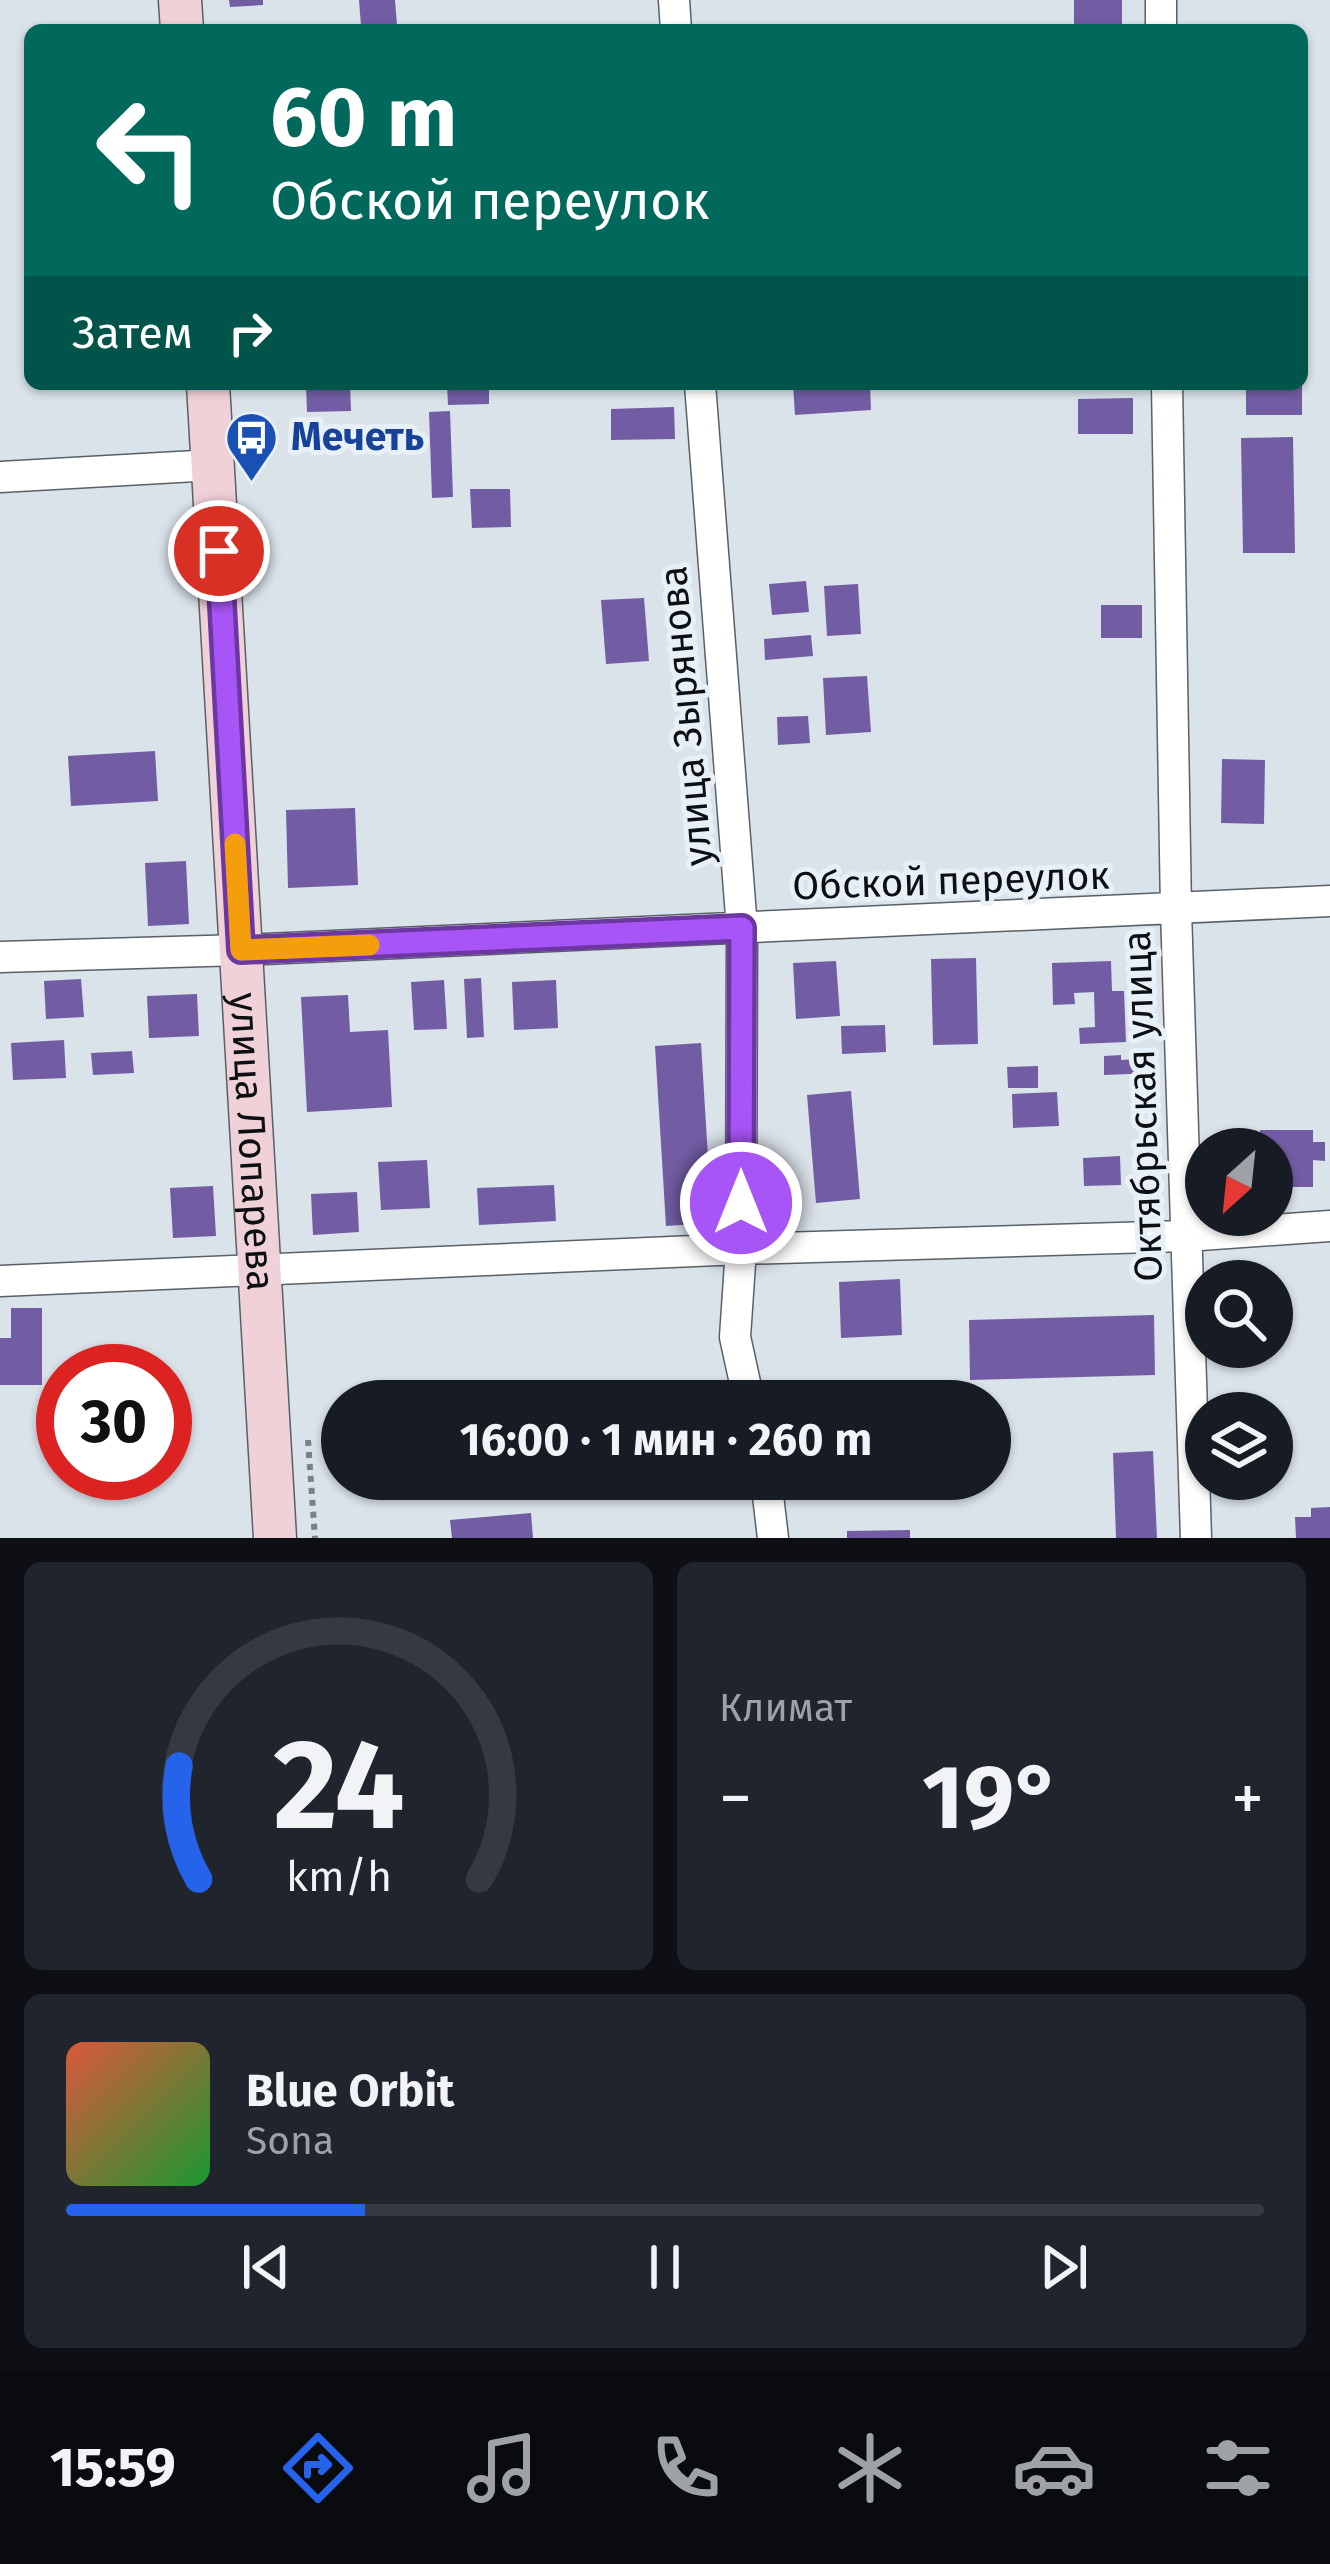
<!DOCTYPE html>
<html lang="ru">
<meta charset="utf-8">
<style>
body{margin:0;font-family:"Fira Sans",sans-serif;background:#20242c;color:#f1f3f6;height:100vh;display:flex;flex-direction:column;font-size:45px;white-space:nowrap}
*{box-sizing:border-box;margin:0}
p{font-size:39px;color:#9ea1a6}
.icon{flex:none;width:66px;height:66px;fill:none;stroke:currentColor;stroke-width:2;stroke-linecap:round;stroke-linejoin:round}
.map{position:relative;height:1538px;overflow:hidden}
.sheet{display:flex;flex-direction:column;gap:24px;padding:24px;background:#0d0f14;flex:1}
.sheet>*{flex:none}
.banner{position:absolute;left:24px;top:24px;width:1284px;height:366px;border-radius:18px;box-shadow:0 3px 9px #0004;background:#00695c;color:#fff;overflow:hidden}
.needle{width:78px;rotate:207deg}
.tools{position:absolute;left:1185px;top:1128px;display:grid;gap:24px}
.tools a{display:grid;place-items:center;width:108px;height:108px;border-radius:50%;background:#171b24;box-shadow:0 3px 9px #0004;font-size:60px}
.speed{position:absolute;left:36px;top:1344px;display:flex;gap:24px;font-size:60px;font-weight:700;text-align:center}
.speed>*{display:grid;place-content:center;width:156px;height:156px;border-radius:50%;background:#171b24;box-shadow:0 3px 9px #0004;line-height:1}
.speed .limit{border:18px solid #d22;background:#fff;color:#111}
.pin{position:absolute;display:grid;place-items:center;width:102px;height:102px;color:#fff;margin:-51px;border:6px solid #fff;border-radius:50%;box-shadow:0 3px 12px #0007}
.me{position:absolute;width:132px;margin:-66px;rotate:0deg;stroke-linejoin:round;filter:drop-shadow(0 0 9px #0008)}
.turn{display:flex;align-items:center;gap:42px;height:252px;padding:0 48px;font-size:54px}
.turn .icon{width:156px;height:156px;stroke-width:2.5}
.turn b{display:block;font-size:84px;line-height:102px}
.then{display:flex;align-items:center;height:114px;padding:0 48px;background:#0003;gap:24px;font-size:45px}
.big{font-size:90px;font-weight:700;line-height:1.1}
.sheet .widget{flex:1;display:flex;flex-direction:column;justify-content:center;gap:18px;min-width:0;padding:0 42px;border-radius:18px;background:#20242c}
.sheet .dial{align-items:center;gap:0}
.dial svg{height:312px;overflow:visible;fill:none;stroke:#363941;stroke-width:7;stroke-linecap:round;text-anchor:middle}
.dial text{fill:#f1f3f6;stroke:none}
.song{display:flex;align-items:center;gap:36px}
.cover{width:144px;height:144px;border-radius:18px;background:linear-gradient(135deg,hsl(10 70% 55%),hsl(130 70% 35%))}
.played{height:12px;border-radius:6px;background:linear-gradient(90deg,#2563eb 25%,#363941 25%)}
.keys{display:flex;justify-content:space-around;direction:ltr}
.heat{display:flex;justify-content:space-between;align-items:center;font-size:66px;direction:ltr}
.sheet .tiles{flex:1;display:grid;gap:24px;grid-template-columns:1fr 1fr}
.widget:last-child{grid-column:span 2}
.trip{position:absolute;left:321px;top:1380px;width:690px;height:120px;border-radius:60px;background:#171b24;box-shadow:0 3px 9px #0004;font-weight:700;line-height:120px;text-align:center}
.tabs{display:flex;height:192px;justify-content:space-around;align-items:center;background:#090b0e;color:#9ea1a6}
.tabs .icon{width:84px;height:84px}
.tabs .on{color:#2563eb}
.tabs b{font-size:54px;color:#f1f3f6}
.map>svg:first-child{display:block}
</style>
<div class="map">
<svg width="1330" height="1538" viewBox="0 0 1330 1538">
<rect width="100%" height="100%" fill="#dae2ea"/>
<!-- building -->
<path fill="#725da4" d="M229,0H263V5L230,7Z
M359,0H395L397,25L361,26Z
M1074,0H1122V30H1074Z
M306,384H350L351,411L307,412Z
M447,384H489V404L448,405Z
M793,384H870L871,410L795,415Z
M1246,384H1302V415H1246Z
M1133,398V434H1078V399Z
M674,407L675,439L611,440V409Z
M450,411L453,497L432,498L429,412Z
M1293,437L1295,553H1243L1241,438Z
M470,489H510L511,527L472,528Z
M806,581L809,612L772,615L769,584Z
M858,584L861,634L827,636L824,586Z
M644,598L649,661L606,664L601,600Z
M1101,605H1142V638H1101Z
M811,635L813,656L765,660L764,639Z
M867,676L871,732L826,735L823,678Z
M808,716L810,743L778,745L777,717Z
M155,751L158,801L71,806L68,756Z
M1222,759L1265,760L1264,824L1221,823Z
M355,808L358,885L288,888L286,810Z
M186,861L189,924L148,926L145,863Z
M976,958L978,1044L933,1045L931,959Z
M836,961L840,1016L796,1019L793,963Z
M1111,961L1112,991H1124L1126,1042L1080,1044L1079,1028L1095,1027L1094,992L1074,993L1075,1004L1053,1005L1052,963Z
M481,978L484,1037L467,1038L464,979Z
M81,979L84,1017L46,1019L44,981Z
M444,980L447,1029L414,1030L411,982Z
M556,980L558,1028L514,1030L512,982Z
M197,994L199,1036L149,1038L147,996Z
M348,995L350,1032L388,1030L392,1107L307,1112L301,997Z
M885,1025L886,1052L842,1054L841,1026Z
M64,1040L66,1078L13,1080L11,1043Z
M701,1043L712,1223L666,1226L655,1046Z
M132,1051L134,1073L93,1075L91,1053Z
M1121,1055V1060L1152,1058L1153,1073L1104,1075V1056Z
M1038,1066V1088H1008L1007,1067Z
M851,1091L860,1199L816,1203L807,1095Z
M1057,1092L1059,1126L1013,1128L1012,1094Z
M1260,1130H1313V1142H1325V1161L1313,1160V1187H1272V1149H1260Z
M1120,1156L1121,1185L1084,1186L1083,1158Z
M427,1160L430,1208L381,1210L378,1162Z
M554,1185L556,1221L479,1225L477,1188Z
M213,1186L216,1236L173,1238L170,1188Z
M357,1192L359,1232L313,1235L311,1194Z
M900,1279L902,1335L841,1338L839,1282Z
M11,1308H42V1385H0V1338H11Z
M1154,1315L1155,1375L970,1380L969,1320Z
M1153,1451L1157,1538H1116L1113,1453Z
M1330,1507V1538H1296L1295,1517H1311V1508Z
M531,1513L533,1538H452L450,1520Z
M910,1530V1538H847V1531Z"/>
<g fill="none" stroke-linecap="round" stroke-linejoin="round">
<defs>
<path id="minor" d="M674,0L676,30
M1161,0V30
M700,384L742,929L741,1249L735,1337L749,1401
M1167,384L1176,910L1196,1538
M0,477L214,465
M0,957L241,950L1330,901
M0,1281L741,1249L1186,1236L1330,1226
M766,1479L773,1538"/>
<g id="secondary">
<path d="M180,0L182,30"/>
<path id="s1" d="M208,384L275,1538"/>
</g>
</defs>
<!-- minor casing -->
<use href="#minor" stroke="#596067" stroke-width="33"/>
<!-- secondary casing -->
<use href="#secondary" stroke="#596067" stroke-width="45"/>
<!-- path -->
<path stroke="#7b8186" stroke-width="6" stroke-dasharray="6 6" stroke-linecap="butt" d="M308,1440L315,1538"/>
<!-- minor -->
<use href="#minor" stroke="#fff" stroke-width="30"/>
<!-- secondary -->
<use href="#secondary" stroke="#f1d1d8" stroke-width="42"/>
</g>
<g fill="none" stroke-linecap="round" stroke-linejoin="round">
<defs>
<path id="route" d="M219,551L241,950L742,928L741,1203"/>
</defs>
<!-- route casing -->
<use href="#route" stroke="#6d37a1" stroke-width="30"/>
<!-- route -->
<use href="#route" stroke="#a855f7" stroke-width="21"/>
<!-- slow -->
<path stroke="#f59e0b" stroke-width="21" d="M235,844L241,950L369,945"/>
</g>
<!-- icons -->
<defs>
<symbol id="bus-pin" viewBox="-11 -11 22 30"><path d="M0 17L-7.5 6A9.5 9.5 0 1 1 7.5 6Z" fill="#1a4fb4" stroke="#e7eff7"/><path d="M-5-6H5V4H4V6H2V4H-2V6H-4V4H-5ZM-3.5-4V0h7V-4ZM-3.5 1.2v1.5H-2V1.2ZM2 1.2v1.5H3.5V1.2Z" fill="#fff"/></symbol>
</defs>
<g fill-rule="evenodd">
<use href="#bus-pin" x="222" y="408" width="59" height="81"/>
</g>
<g text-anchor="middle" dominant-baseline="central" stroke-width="10" stroke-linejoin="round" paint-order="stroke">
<!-- transit labels -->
<g font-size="39" font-weight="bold" fill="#164399" stroke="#e7eff7" text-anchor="start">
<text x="291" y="437">Мечеть</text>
</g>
<!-- street labels -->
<g font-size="39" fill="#0d1012" stroke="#e7eff7">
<text transform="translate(686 716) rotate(-95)">улица Зырянова</text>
<text transform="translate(951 881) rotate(-2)">Обской переулок</text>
<text transform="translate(1143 1106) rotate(-92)">Октябрьская улица</text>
<text stroke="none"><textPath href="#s1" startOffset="759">улица Лопарева</textPath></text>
</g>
</g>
</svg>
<div class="tools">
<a><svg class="needle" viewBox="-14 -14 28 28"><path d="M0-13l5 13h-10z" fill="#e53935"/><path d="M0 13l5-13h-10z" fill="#9ea1a6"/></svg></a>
<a><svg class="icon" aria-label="search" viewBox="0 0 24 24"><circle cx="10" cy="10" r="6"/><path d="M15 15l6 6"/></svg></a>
<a><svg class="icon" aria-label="layers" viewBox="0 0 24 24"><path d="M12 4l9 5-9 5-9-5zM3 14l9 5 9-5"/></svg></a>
</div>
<div class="speed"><div class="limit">30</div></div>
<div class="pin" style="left:219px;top:551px;background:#d93025"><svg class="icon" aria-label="arrive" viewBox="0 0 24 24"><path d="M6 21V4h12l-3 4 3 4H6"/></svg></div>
<svg class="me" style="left:741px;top:1203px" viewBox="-20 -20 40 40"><circle r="17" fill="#a855f7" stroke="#fff" stroke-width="3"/><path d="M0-11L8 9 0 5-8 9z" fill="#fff"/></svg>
<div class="trip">16:00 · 1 мин · 260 m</div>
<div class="banner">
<div class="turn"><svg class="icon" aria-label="left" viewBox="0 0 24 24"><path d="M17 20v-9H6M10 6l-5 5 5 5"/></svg><div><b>60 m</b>Обской переулок</div></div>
<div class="then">Затем<svg class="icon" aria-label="right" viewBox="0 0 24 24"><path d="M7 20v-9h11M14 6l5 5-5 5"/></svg></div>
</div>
</div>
<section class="sheet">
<div class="tiles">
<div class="widget dial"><svg viewBox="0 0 100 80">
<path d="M14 69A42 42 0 1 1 86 69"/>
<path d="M14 69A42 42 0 0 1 9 40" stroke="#2563eb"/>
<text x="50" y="56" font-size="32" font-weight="700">24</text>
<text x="50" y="72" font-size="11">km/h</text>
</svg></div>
<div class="widget"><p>Климат</p>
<div class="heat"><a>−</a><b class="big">19°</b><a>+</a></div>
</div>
<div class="widget">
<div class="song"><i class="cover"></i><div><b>Blue Orbit</b><p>Sona</p></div></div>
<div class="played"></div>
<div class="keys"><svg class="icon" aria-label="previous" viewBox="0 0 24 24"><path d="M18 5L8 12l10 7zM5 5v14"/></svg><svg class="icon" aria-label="pause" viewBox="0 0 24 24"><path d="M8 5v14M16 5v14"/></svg><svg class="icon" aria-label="next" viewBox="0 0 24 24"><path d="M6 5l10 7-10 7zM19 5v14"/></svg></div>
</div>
</div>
</section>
<nav class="tabs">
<b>15:59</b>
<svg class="icon on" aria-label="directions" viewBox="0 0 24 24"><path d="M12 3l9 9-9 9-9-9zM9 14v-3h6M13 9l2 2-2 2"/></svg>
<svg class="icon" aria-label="music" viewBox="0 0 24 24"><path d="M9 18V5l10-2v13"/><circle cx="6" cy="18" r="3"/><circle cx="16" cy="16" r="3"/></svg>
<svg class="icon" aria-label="phone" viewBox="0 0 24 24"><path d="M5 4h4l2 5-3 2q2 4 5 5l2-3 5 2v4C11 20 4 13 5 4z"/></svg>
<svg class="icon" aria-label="climate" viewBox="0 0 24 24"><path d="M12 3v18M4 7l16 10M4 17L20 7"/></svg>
<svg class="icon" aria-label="car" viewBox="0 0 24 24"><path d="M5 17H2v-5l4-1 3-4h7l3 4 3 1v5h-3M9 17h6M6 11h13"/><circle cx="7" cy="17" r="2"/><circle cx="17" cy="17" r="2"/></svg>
<svg class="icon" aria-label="filters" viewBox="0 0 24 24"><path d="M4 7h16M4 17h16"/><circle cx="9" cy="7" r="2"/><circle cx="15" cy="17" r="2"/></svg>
</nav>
